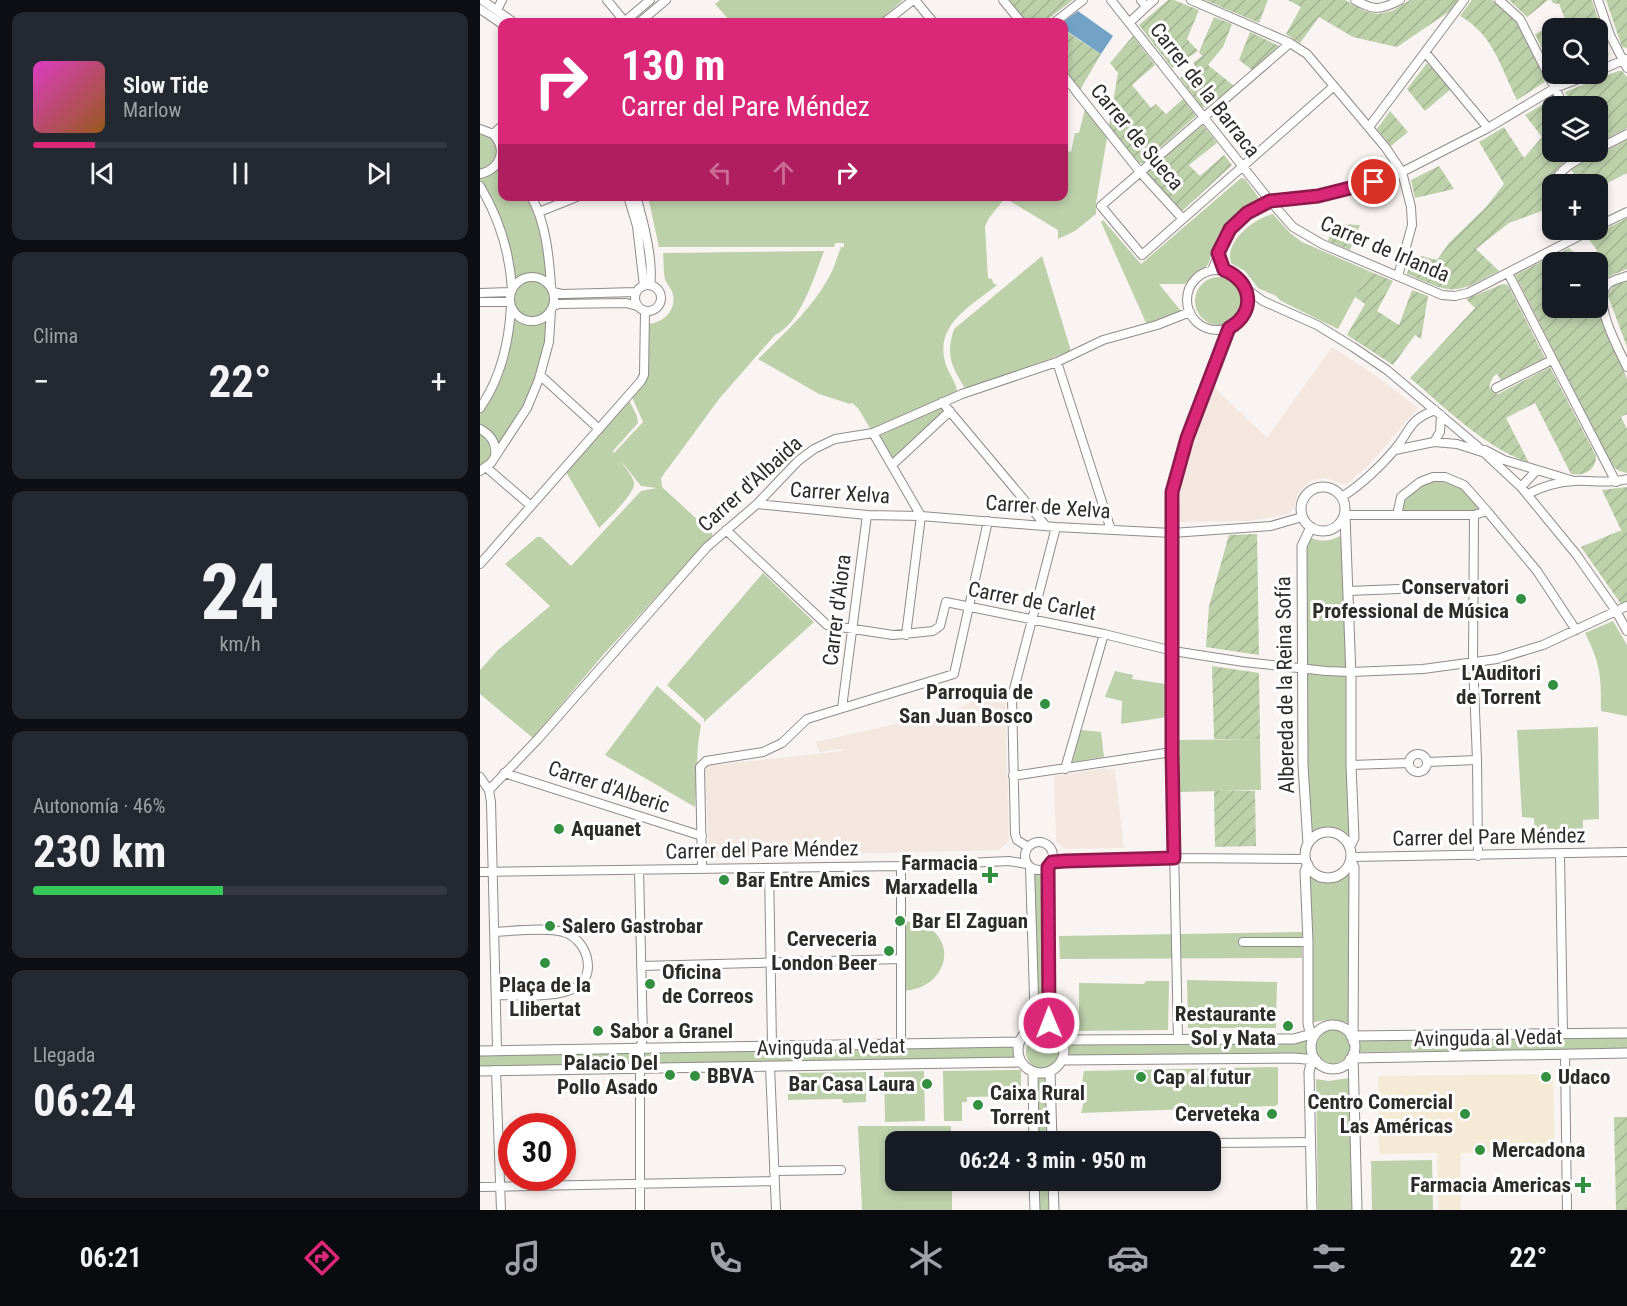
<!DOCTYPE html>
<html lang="es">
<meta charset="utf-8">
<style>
body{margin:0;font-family:"Roboto Condensed",sans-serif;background:#242831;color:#f1f3f6;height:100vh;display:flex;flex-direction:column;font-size:22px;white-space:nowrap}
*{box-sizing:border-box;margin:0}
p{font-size:20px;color:#9ea1a6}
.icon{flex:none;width:33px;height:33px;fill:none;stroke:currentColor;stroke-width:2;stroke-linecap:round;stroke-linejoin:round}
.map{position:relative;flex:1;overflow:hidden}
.details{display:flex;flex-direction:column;gap:12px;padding:12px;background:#0d0f14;width:480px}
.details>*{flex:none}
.top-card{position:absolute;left:18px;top:18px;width:570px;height:183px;border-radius:12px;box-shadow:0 3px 9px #0003;background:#db2777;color:#fff;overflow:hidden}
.buttons{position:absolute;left:1062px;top:18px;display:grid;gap:12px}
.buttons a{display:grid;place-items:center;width:66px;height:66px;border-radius:12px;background:#171b24;box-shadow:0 3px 9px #0003;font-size:30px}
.speed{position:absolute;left:18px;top:1113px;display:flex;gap:12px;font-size:30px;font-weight:700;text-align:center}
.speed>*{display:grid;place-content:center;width:78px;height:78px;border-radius:50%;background:#171b24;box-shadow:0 3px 9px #0003;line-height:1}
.speed .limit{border:9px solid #d22;background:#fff;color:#111}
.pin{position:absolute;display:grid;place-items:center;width:51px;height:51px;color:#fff;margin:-26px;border:3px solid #fff;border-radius:50%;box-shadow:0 2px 6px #0007}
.me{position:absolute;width:66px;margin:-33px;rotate:359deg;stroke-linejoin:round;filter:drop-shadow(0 0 4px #0008)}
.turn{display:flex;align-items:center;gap:21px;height:126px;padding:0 24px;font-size:27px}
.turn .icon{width:78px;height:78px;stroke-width:2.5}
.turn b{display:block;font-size:42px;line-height:51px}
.lanes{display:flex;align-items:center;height:57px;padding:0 24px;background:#0003;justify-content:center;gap:30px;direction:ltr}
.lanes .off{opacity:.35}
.big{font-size:45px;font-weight:700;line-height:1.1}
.details .card{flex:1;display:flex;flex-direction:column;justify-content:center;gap:9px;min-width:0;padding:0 21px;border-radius:12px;background:#242831}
.details .dial{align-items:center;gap:0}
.dial b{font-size:78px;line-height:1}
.song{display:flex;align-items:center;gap:18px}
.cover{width:72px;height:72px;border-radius:9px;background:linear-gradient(135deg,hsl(310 70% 55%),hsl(30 70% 35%))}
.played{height:6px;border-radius:3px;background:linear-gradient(90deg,#db2777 15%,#363941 15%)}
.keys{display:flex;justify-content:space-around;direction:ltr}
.heat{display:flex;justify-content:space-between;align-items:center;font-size:33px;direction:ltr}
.charge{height:9px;border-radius:4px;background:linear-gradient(90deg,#34c759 46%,#363941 0)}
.trip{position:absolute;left:405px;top:1131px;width:336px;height:60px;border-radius:12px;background:#171b24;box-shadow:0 3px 9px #0003;font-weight:700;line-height:60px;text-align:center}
.tabs{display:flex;height:96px;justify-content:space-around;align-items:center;background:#090b0e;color:#9ea1a6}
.tabs .icon{width:42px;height:42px}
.tabs .current{color:#db2777}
.tabs b{font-size:27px;color:#f1f3f6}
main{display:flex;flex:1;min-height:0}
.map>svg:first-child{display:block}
</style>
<main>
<section class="details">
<div class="card">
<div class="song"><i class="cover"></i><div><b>Slow Tide</b><p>Marlow</p></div></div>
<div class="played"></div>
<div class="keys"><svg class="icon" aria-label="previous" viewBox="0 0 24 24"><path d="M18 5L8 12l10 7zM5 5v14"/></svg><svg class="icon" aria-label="pause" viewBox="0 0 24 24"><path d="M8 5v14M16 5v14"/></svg><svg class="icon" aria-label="next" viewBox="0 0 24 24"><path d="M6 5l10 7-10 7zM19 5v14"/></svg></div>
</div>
<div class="card"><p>Clima</p>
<div class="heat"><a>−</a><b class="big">22°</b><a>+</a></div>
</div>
<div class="card dial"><b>24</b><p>km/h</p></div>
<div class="card"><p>Autonomía · 46%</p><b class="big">230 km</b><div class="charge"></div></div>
<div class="card"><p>Llegada</p><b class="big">06:24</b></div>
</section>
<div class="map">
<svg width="1147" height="1210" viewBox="0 0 1147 1210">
<defs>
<pattern id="garden-furrows" width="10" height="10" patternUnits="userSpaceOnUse" patternTransform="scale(1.5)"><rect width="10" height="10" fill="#bcd0aa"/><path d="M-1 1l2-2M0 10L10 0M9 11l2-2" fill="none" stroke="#a2b392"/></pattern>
</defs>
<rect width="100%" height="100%" fill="#f9f4f1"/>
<!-- commercial -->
<path fill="#f5ead5" d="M1073,1074L1075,1151L981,1153V1210H959L957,1153L899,1154L898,1076Z"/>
<!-- built -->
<path fill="#f3e7e0" d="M852,347L901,379L938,408L888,466L866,485L845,478L830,481L818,493L814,508L809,514L770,521L699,522V503L704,466L734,387L787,438Z
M504,687L525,691L529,841L519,850L229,857L225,766L362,751V749L339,752L336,742L472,711L499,699Z
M626,768L627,770L635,769L644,848L585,849L576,841L574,776Z"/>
<!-- green -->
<path fill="#bcd0aa" d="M240,0H423L398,22H251L235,4Z
M605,109L627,138L616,203V214L595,231L578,239V230L525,198L509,218L505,226L508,278L512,279L513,283L517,285C490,307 453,325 466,365C469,374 476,382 477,391L397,428L391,430L378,408L372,403L370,404L339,394L278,359C305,333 337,304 353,269C356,262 358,254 361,247H364V243H355L354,247H179L168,197L584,196V150L591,152L595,133H599Z
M4,129L22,147V196L51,197L64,234L73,306L65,314L71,310L69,342L47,408L0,472V408L8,397L29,335L31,292L25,243L0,186V130Z
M761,178L765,179L779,198C760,213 745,218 735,243C732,250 731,259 727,266L716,272L705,284H679L701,311L667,325L621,222L623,220L661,264Z
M793,214L810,233L822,242L889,271L858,329L801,301L796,296L778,288L765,271L751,263C744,241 775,218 793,214Z
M344,251C334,277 321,323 295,335L239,399L181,478L182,487L232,533V536L123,655L53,738L0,694V670L18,650L70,606L25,564L57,537H61L91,566L161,491L177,488L161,486L141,461C145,468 152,475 154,482C157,492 127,520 119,528L86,472L149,400L157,416L158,423L133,451L134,453L163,422L152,397L167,379L168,324C183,323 196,311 193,295C192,289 189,287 186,282C183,275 184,262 183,253Z
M562,256L591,351L486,390C472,367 465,356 474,329Z
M715 301a24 24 0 1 1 48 0a24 24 0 1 1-48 0Z
M463,405L466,410L411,460L397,437Z
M954,479C977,478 989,494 1003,510L993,513L919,514L922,498L940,484Z
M863,534L873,836C854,828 842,828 823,836L824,547L832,538C843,543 854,540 863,534Z
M283,573L334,622L224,722V719L187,685Z
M1133,621L1147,645V716L1121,711C1121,676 1121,665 1105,633Z
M635,671L653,675L652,679L686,684L687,717L641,724L642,701L625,697Z
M177,686L221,725L218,744L215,807L125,755Z
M1118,727L1119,819L1103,820V840L1055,841L1054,818L1042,817L1037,730Z
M601,730L621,732L624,757L592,762Z
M780,739L781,790L699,792V740Z
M550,867L557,870L568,867L569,1028H555Z
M874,867V1026C858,1018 846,1019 828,1024L824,868L838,878L857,880Z
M421,921C428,922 437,921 444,925C481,943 464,992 420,991Z
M822,932V958L580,959L579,936Z
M707,980L797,982L796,1028H708Z
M666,981H689L688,1030L594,1031V1026H599V983L664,984Z
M836 1047a17 17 0 1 1 34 0a17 17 0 1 1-34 0Z
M546 1052a17 17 0 1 1 34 0a17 17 0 1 1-34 0Z
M1147,1036V1049L878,1052L879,1040Z
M827,1041L826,1054L588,1057V1045Z
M537,1046L536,1058L165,1064L164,1062L165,1052Z
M152,1052V1064L0,1067V1055Z
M798,1067V1104L795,1106L601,1113C606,1102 600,1085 604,1071Z
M541,1070V1096L487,1097V1102H482V1121H464L463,1071Z
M444,1071L445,1121L405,1122L404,1072Z
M386,1072V1102L363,1103L362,1099L308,1100L307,1073Z
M553,1072L561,1074L570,1072L571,1141H554Z
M870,1078L872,1210H838L836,1079L848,1081Z
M378,1126H471V1141L416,1142V1180L472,1181V1210H382Z
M952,1160L953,1210H892L891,1161Z
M555,1181H572L573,1210H555Z"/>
<!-- garden -->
<path fill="url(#garden-furrows)" d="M528,0H593L564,22H546Z
M688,0H694L719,10L707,39L718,51L692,68L659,25Z
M725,0H788L779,23Z
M808,0H865L885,11L898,14L912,11L930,0H978L970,11L917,47L873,37L839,17L820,43L806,34L821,7Z
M992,0H1012L1035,19L1065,79V82L1037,100C1021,68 1013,34 980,16Z
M1029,0H1068L1047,17Z
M1071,0H1112L1129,55L1118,60V28H1072V69L1055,34L1085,19L1079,4L1073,3Z
M1126,0H1147V48L1142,47Z
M734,17L752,24L743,47L728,65L754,86L728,108L722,107L700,78L716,67L713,63L722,56L719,52Z
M584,30L621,54L600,90L584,69Z
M770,32L799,46L772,70L759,60Z
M653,36L675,65L652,85L671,108L676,104L686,114L703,99L716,116L663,163H659L629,126L638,73L630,63Z
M947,63L971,89L945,111L927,89Z
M1138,71H1142L1147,77V128L1118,143V106H1092L1085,92Z
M1075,97L1080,106H1072V152H1101C1077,164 1061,179 1070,208L1029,223L996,249L1019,271C973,295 975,295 927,274L933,254L957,260L969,243L1006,207L1024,184L999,142L1024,127L1044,158L1062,137L1045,115Z
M910,111L928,132L911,146L897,129Z
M723,125L737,143L709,165L720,176L744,155L752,165L700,213L668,174L669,170Z
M1147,140V173L1118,188V184H1096L1093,179L1096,178L1091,169Z
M959,166L974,189L935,198L931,180Z
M1147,218V269L1125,278L1118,290V270L1126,263L1108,238Z
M855,224L880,225L870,250L848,241Z
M1089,248L1101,258L1097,262H1072V308H1118V301L1147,379V414L1141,417L1147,429V473L1139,471L1133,466L1035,275Z
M889,271L913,281L897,311L919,325L932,290L948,296L941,339L935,335L913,365L867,335L885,304L875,297Z
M1147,281V347L1128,296L1133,286Z
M1023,284L1028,285L1065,358L1021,380L1017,374L1013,377L1009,386L1013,392L1018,394L1070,367L1116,456C1116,471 1104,476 1091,474L1055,403L1026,418L1049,463C1003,446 967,409 930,378L995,308L986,299Z
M1147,487V605L1141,604L1101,547L1139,531L1142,532L1122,490Z
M777,534L779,655L726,647L729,606L749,535Z
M732,666L779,673L780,739H734Z
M734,791H775L776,846L735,847Z
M1134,1117H1147V1210H1136Z"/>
<!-- water -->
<path fill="#72a3c6" d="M598,11L633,36L621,54L584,29L583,22Z"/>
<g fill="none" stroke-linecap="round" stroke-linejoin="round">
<defs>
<path id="minor" d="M2,0L33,22
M127,0L145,22
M435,0L453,22
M523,0L541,22
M631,0L790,201L813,227L842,244L962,295L975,296L988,293L1111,230
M661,0L666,7L674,0
M711,0L810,43L827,54L906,148L922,172L931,207L932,225L918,276
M875,0C894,11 901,10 920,0
M1019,0L1040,19L1084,106
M1118,0L1130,35L1147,68
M0,9L22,24
M17,10L22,0
M144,22L170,0
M160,22L186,0
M405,22L433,0
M575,22L603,0
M649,23L666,7
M810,43L621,206L662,255L853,87
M945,52L1008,128
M1118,71L1146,59
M584,76L660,172L703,219
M889,127L984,0
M0,129L13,134C28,150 20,169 0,174
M13,134L22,126
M1118,149L1147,134
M1073,184C1081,167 1097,160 1113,152
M0,186C19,218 30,253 32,290
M1072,186V201
M51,196C66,223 69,256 71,286
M148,196L157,226L164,286
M156,196C163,220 174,262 170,285
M59,212L99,196
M1118,226L1147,212
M707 300a30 30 0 1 1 60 0a30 30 0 1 1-60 0Z
M732,270L750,229L767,213L790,201L838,196L894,182L922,172L1008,128L1075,88L1111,74
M1028,273L1136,482
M1147,276C1142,278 1133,280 1129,283C1110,300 1139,349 1147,367
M30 299a22 22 0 1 1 44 0a22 22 0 1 1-44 0Z
M155 298a13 13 0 1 1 26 0a13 13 0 1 1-26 0Z
M765,288L783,301L837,325L873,347L907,370L996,445L1041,487L1096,554L1136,611L1147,631
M73,292L82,294L156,292
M0,293L31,292
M0,302H30
M73,306L79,304L146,303L157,306
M577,362L631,530
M60,375L119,429
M1016,388L1072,360
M462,402L566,526
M0,408C21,378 29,343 31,306
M0,429C11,435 17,443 15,456
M393,433L441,516L426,635
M954,442L960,432L961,415
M915,450L954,442L977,444L1002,452
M1005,450L1024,460L1094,481
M412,465L470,411
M7,468L51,506
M0,471L11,463L47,408L59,379L69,342L71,310
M1041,487L1056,471
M1048,494C1063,486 1077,482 1094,481C1112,480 1129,484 1147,479
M863,496C880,486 903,464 916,448C931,429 929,420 955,410
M277,504L387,515L441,516L576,527L692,533L791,526L822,517
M865,515H994L1007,511L1057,571L1096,630
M917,515L921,497L940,482L953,477H965L984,485L1007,511
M994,515L993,662L997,760L998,856
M246,530L347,625L413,635L453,631L460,626L466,602L624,634L693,651L764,662L846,671L871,672L943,669L1017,659L1063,645L1147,606
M0,564L161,381L164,375L165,311
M868,591L995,586
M362,708L387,515
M929 763a9 9 0 1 1 18 0a9 9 0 1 1-18 0Z
M947,762L997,760
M871,765L929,763
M585,769L624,634
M24,773L222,836
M533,776L692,752
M0,777L9,790L11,802L17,1050
M9,790L58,739L227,547L277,504L318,461L334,449L355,439L393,433L482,394L577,362L623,340L677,325L710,312
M545 856a14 14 0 1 1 28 0a14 14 0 1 1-28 0Z
M548,847L537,840L535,834L532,697L576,527
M1080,854L1083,1034
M872,857L1147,852
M572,862L694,858L825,859
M421,866V1044
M550,867L555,1028
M568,867L569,1028
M289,868L292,1046
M222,869L220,767L226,761L283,752L302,743L327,719L474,674L508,521
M159,870L163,1038L160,1048V1210
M0,872L421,866L529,861L547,864
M14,932C32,931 68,927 83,932C95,935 104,946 107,958C117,1005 42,995 16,995
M763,942H828
M161,966L420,959
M698,1039L692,752V492L707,438L749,328
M1085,1055L1087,1210
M290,1066L296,1210
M16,1070L21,1210
M730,1143L831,1142
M294,1171L361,1170
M0,1187L295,1181"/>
<path id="tertiary" d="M821 509a22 22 0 1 1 44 0a22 22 0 1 1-44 0Z
M865,515L871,677V765L874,838L870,846
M825 855a23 23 0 1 1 46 0a23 23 0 1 1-46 0Z
M828,844L823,765L822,546L831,527
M871,861L874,867L873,1041
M828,865L825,871L828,942V1024L832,1039
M831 1047a22 22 0 1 1 44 0a22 22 0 1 1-44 0Z
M538 1050a23 23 0 1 1 46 0a23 23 0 1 1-46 0Z
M871,1036L1147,1033
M582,1040L814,1039L835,1033
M0,1051L539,1042
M873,1054L877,1210
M870,1059L874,1058L1147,1053
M583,1060L814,1058L836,1060
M0,1071L541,1062
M553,1072L554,1142
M570,1072L572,1142
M554,1180L555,1210
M573,1180L574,1210
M832,1210L829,1072L833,1056"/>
</defs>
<!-- minor casing -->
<use href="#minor" stroke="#908b89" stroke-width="10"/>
<!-- tertiary casing -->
<use href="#tertiary" stroke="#908b89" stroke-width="11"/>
<!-- minor -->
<use href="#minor" stroke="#fff" stroke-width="8"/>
<!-- tertiary -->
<use href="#tertiary" stroke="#fff" stroke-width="9"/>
</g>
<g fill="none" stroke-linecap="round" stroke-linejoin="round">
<defs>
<path id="route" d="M569,1023L568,867L572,862L585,861L694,858L692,752V492L707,438L749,328C777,312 772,281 744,270L738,253L750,229L767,213L790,201L838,196L894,182"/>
</defs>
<!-- route casing -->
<use href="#route" stroke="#8e194d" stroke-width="15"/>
<!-- route -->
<use href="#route" stroke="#db2777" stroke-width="10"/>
</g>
<!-- markers -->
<g fill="#349041" stroke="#fff" stroke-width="2">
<circle cx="1041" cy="599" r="6"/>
<circle cx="1073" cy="685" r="6"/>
<circle cx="565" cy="704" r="6"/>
<circle cx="79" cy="829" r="6"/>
<path d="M507 866h6v6h6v6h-6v6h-6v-6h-6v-6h6z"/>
<circle cx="244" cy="880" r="6"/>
<circle cx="420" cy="921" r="6"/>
<circle cx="70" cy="926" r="6"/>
<circle cx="409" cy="951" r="6"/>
<circle cx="65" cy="963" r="6"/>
<circle cx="170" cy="984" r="6"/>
<circle cx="808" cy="1026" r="6"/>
<circle cx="118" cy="1031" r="6"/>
<circle cx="190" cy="1075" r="6"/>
<circle cx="215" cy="1076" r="6"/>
<circle cx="661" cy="1077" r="6"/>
<circle cx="1066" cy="1077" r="6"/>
<circle cx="447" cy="1084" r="6"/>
<circle cx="498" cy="1105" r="6"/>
<circle cx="792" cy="1114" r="6"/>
<circle cx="985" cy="1114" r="6"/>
<circle cx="1000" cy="1150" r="6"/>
<path d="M1100 1176h6v6h6v6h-6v6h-6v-6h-6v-6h6z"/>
</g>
<g text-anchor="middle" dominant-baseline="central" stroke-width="6" stroke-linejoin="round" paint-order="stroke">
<!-- street labels -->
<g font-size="21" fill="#2e2c2b" stroke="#fff">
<text transform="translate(725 90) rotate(52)">Carrer de la Barraca</text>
<text transform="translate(657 137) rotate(50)">Carrer de Sueca</text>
<text transform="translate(905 249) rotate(23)">Carrer de Irlanda</text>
<text transform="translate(270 484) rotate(-42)">Carrer d'Albaida</text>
<text transform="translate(360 493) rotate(4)">Carrer Xelva</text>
<text transform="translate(568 507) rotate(4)">Carrer de Xelva</text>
<text transform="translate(552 601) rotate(11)">Carrer de Carlet</text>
<text transform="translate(357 610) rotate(-83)">Carrer d'Aiora</text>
<text transform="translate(805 685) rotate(-91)">Albereda de la Reina Sofía</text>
<text transform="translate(129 787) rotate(18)">Carrer d'Alberic</text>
<text transform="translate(1009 837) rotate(-1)">Carrer del Pare Méndez</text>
<text transform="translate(282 850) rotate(-1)">Carrer del Pare Méndez</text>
<text transform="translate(1008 1038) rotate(-1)">Avinguda al Vedat</text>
<text transform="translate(351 1047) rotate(-1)">Avinguda al Vedat</text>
</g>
<!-- poi labels -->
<g font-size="21" font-weight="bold" fill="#2e2c2b" stroke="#fff" text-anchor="end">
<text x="1029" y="587">Conservatori<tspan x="1029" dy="24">Professional de Música</tspan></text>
<text x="1061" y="673">L'Auditori<tspan x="1061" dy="24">de Torrent</tspan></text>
<text x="553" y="692">Parroquia de<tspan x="553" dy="24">San Juan Bosco</tspan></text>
<text x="91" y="829" text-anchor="start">Aquanet</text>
<text x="498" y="863">Farmacia<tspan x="498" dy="24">Marxadella</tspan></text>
<text x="256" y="880" text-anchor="start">Bar Entre Amics</text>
<text x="432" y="921" text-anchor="start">Bar El Zaguan</text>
<text x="82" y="926" text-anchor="start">Salero Gastrobar</text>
<text x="397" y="939">Cerveceria<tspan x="397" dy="24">London Beer</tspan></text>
<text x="182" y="972" text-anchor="start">Oficina<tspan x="182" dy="24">de Correos</tspan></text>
<text x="65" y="985" text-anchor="middle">Plaça de la<tspan x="65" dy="24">Llibertat</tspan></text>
<text x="796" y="1014">Restaurante<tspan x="796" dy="24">Sol y Nata</tspan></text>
<text x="130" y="1031" text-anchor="start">Sabor a Granel</text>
<text x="178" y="1063">Palacio Del<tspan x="178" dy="24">Pollo Asado</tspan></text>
<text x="227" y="1076" text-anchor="start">BBVA</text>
<text x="673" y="1077" text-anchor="start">Cap al futur</text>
<text x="1078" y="1077" text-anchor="start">Udaco</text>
<text x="435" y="1084">Bar Casa Laura</text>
<text x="510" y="1093" text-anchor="start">Caixa Rural<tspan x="510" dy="24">Torrent</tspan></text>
<text x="973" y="1102">Centro Comercial<tspan x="973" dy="24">Las Américas</tspan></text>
<text x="780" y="1114">Cerveteka</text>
<text x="1012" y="1150" text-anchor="start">Mercadona</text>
<text x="1091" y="1185">Farmacia Americas</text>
</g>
</g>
</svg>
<div class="buttons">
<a><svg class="icon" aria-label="search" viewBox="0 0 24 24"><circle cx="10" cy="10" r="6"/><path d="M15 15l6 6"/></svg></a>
<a><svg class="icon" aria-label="layers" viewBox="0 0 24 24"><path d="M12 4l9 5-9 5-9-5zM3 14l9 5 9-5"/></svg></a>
<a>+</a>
<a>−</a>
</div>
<div class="speed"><div class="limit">30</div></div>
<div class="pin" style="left:894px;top:182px;background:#d93025"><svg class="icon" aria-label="arrive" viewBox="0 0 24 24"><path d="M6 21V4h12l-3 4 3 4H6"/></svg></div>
<svg class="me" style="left:569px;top:1023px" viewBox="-20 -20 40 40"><circle r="17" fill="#db2777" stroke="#fff" stroke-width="3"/><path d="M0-11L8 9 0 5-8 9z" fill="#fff"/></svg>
<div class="trip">06:24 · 3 min · 950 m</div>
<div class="top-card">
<div class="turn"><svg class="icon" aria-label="right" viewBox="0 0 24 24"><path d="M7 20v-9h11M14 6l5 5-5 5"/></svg><div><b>130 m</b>Carrer del Pare Méndez</div></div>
<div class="lanes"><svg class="icon off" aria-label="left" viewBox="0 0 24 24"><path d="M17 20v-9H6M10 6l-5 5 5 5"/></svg><svg class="icon off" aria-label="ahead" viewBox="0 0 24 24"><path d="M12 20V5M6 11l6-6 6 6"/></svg><svg class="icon" aria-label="right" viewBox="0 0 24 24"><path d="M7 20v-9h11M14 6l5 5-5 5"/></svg></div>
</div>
</div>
</main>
<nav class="tabs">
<b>06:21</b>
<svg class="icon current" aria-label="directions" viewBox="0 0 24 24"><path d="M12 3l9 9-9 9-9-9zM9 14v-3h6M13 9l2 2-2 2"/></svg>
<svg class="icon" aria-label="music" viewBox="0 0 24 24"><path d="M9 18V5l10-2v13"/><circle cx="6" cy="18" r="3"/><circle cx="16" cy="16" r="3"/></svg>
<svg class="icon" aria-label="phone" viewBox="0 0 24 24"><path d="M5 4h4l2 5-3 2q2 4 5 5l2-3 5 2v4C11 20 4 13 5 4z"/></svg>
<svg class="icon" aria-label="climate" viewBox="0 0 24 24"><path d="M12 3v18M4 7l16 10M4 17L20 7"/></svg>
<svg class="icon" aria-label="car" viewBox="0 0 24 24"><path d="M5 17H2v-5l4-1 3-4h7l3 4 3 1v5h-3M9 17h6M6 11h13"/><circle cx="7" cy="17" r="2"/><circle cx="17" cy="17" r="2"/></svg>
<svg class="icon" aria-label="filters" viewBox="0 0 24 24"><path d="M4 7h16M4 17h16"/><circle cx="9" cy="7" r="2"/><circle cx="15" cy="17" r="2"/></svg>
<b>22°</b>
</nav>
